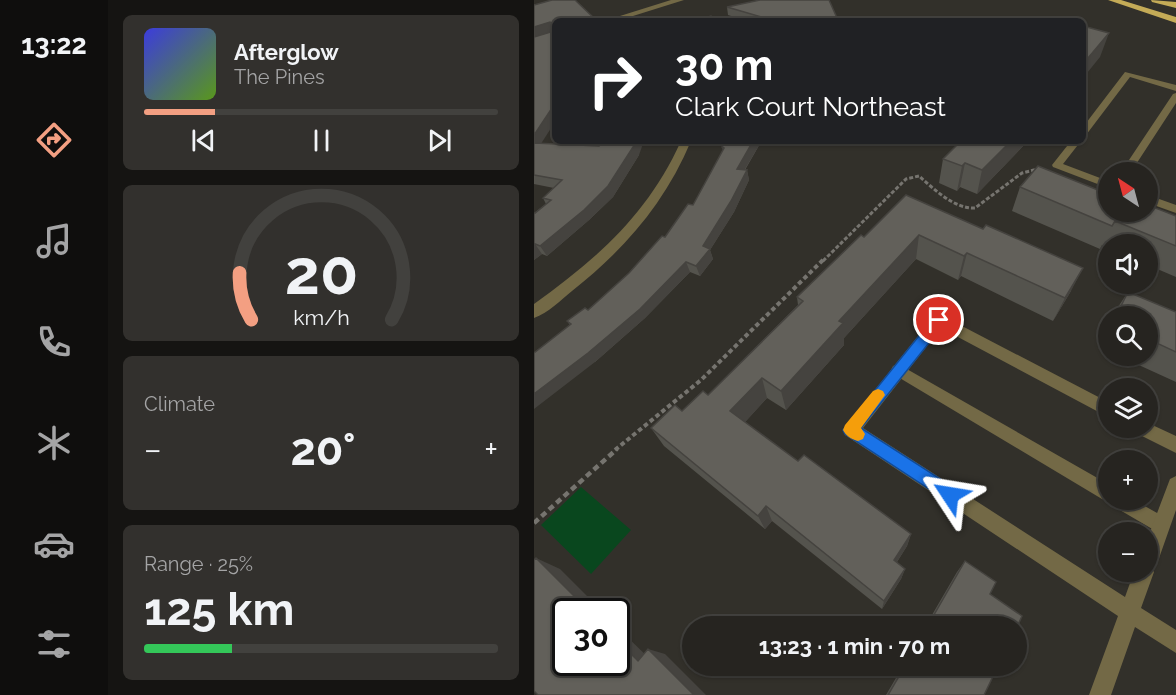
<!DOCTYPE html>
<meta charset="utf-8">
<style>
body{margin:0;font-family:Raleway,sans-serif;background:#32302d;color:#f1f3f6;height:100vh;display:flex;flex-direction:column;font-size:22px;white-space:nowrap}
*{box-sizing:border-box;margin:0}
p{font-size:20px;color:#a4a4a5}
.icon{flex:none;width:33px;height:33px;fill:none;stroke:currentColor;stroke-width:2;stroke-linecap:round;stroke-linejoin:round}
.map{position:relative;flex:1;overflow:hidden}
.drawer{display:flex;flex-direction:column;gap:15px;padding:15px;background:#151412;width:426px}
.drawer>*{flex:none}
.banner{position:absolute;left:18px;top:18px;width:534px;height:126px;border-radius:9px;box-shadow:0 2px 4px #0004,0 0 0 2px #42413e;background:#202124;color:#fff;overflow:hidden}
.needle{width:39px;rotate:324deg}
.tools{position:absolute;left:564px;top:162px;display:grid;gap:12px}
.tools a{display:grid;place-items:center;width:60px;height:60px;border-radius:50%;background:#262420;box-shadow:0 2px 4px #0004,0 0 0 2px #42413e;font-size:30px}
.speed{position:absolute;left:18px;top:598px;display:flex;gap:12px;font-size:30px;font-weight:700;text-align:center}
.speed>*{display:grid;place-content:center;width:78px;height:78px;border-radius:50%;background:#262420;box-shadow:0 2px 4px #0004,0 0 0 2px #42413e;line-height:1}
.speed .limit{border:3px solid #111;border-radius:9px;background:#fff;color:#111}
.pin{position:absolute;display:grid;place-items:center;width:51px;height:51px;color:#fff;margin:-26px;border:3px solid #fff;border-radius:50%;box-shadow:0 2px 6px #0007}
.me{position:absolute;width:66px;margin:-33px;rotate:303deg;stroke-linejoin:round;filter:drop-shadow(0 0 4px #0008)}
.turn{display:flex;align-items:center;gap:21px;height:126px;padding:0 24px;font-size:27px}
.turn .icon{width:78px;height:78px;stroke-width:2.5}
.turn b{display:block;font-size:42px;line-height:51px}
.big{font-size:45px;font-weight:700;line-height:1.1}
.drawer .widget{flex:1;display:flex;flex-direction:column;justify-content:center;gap:9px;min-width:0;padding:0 21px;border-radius:9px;background:#32302d}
.drawer .dial{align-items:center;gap:0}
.dial svg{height:156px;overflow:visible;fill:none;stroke:#42413e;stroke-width:7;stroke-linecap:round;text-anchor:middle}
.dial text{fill:#f1f3f6;stroke:none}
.song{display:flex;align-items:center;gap:18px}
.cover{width:72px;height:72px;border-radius:9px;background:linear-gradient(135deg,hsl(240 70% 55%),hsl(90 70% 35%))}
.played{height:6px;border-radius:3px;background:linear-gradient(90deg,#f39f82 20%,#42413e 20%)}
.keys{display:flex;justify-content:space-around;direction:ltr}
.heat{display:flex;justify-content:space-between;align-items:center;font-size:33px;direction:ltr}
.charge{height:9px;border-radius:4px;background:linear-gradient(90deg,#34c759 25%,#42413e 0)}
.trip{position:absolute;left:148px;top:616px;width:345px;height:60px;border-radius:30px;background:#262420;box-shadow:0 2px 4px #0004,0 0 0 2px #42413e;font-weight:700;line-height:60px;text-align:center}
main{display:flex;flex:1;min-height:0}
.tab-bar{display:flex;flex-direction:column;width:108px;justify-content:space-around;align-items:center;background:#0f0e0d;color:#a4a4a5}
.tab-bar .icon{width:42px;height:42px}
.tab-bar .active{color:#f39f82}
.tab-bar b{font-size:27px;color:#f1f3f6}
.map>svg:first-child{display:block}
</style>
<main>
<nav class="tab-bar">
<b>13:22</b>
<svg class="icon active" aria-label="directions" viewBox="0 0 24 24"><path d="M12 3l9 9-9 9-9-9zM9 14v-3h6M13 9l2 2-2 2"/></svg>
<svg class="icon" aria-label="music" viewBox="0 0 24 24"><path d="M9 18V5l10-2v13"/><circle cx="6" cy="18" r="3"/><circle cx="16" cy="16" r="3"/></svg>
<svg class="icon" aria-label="phone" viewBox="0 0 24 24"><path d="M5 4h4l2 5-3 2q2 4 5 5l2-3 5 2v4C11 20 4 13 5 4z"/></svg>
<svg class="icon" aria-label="climate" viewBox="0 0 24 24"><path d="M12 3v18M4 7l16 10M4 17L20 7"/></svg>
<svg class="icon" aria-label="car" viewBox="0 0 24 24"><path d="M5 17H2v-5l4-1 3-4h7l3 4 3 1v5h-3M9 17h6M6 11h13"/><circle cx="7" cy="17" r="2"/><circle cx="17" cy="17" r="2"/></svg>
<svg class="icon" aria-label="filters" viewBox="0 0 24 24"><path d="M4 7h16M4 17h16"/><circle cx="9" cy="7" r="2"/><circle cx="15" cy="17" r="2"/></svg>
</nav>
<section class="drawer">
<div class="widget">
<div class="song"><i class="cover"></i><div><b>Afterglow</b><p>The Pines</p></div></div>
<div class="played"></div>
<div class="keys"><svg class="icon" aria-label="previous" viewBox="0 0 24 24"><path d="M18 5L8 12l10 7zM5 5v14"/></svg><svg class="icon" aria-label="pause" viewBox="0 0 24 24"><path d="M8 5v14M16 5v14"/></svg><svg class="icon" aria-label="next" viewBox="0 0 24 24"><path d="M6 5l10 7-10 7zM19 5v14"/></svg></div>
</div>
<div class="widget dial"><svg viewBox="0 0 100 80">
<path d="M14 69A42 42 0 1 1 86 69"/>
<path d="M14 69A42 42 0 0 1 8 45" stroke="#f39f82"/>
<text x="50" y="56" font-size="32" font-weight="700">20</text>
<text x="50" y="72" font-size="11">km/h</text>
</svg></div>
<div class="widget"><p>Climate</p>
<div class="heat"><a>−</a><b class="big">20°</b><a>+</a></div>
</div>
<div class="widget"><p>Range · 25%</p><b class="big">125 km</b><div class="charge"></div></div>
</section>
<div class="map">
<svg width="642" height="695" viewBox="0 0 642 695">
<rect width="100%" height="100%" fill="#32302a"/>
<!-- green -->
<path fill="#09471e" d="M47,487L97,530L57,574L7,525Z"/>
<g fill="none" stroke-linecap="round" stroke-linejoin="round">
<!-- path-far2 -->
<path stroke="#76746f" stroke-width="3" stroke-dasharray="4 2" stroke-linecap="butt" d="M289,261L372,179L385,176C400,189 420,209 441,208L488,173L504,169"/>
<!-- path-far1 -->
<path stroke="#76746f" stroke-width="4" stroke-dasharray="4.5 3" stroke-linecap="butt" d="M81,450L167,380L290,259"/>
<!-- path -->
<path stroke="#76746f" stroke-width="4.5" stroke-dasharray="6 4" stroke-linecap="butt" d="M0,523L83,449"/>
<!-- service -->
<path fill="#736946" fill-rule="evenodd" d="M591,72L642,85V91L596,77L552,135L549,136V127Z
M642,93V103L597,172H587L639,94Z
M537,141H547L529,164L574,181V188L519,167L518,165Z
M614,195L642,205V213L614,203Z
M364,364L574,484V500H600L632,518L634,524L632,530L626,532L620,530L579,506L577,500L574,501L568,499L359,374L357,370L359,366Z"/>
<!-- minor -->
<path fill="#736946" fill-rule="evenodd" d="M137,0H150L83,21H70Z
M147,141H157C131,203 90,250 38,291C27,300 14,313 0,318V304C64,258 114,214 147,141Z
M405,314L574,402V417L407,328L329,428L591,597L600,572H614V537L636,479L642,476V510L624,561L618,569L620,572L607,608L642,630V653L601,627L577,695H555L584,616L311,435L309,430L400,316Z
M614,423L642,436V453L602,433L600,428H614Z"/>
<!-- trunk -->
<path fill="#c4ab57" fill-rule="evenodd" d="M574,0H587L642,17V23Z
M617,0L642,2V8L618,2Z"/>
</g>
<!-- wall -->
<path fill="#54534d" d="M0,5L21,21L7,143L105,155L79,197L55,220L13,256L8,254L0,260V213L12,204L9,198L20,188L0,184Z
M193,7L303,21H213L194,15Z
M427,141H494L443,194L426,187L423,191L405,183L409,159Z
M227,142L211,170H213L215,180L200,212L176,250L179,259L166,276L156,272L111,318L61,362L33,321L54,310L95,273L131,237L159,205L189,150L188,147Z
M486,187L574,212L642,216V277L614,265V244H574V248L568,245L566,249L478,211Z
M372,195L537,291L519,321L427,276L424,280L382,259L310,338V345L252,410L233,398L211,422L264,461L377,534L373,546L363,562L371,569L367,579L348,609L238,521L231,529L130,446L117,428L148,411L174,395L264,305L263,297L330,237Z
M594,292L642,312V382L585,356H614V316H578Z
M574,324V351L564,346Z
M431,561L456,594L483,627H391L423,572Z
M369,666H464L450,695H352Z"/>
<!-- shaded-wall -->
<path fill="#45433f" d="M16,22L20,32L0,38V27Z
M575,33L566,57L549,78V64Z
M21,90V122L1,153L0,152V135Z
M102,141H110L105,155L79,197L55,220L13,256L6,246Z
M219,141H226L227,142L205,179L203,169Z
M477,141H494L443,194L448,170Z
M431,163L426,187L423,191L428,166Z
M213,170L215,180L200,212L176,250L179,259L166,276L162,266L169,246Z
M385,235L382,259L310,338V345L252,410L247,391L305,321Z
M1,244L8,254L0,260V245Z
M433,253L427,276L424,280L430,256Z
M152,262L156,272L111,318L61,362L0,409V394Z
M549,268L537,291L519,321L531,298Z
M228,378L233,398L204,430L196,411Z
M232,506L238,521L231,529L224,516Z
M377,534L373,546L357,571L360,560Z
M2,558L26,569L69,612H56Z
M371,569L367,579L348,609L350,601Z
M82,626L122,665L104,661L82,639Z
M114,649L131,654L172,695H160Z"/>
<!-- building -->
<path fill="#62605a" stroke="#45433f" stroke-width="1.5" d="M18,0H41L63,21H21L20,105L0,135V37L17,32L19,24L16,22L0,27V5Z
M226,0H295L303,18L299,21H241L193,7Z
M177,16L182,21H161Z
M549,26L575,33L549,64Z
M66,141H102L101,144L74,186L50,210L6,246L1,244L0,245V214L17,200L9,198L28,180L0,175V143L65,146Z
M192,141H219L203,169L213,170L197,201L169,246L176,249L162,266L152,262L106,309L54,353L0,394V353L37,324L33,321L51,308L54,310L95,273L128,236L131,237L154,204L159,205L190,148L188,147Z
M427,141H477L448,170L431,163L428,166L409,159Z
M504,166L574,194V212H614V205L642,216V246L581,221L578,226L486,187Z
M372,195L449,229L452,225L549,268L531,298L433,253L430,256L385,235L305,321L309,323L247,391L228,378L196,411L264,461L270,455L377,534L360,560L371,569L350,601L232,506L224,516L117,428L141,405L148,411L169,391L174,395L269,301L263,297L327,235L330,237Z
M594,292L642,312V352L614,339V316H582Z
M2,558L56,612H32V663H82V639L104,661L114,649L160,695H4L0,691V560Z
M431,561L462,582L456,594L488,616L483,627H393Z
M371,666H464L450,695H354Z"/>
<!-- route -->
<path fill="#1a73e8" stroke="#114b97" stroke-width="1.5" d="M405,315L412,320L410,324L327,428L422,489L425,495L422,500L416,503L311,434L309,430L401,316Z"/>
<!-- slow -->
<path fill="#f59e0b" d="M344,389L349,391L351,395L327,428L331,434L329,439L324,441C317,439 312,436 309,430L311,425L339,391Z"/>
</svg>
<div class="tools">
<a><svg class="needle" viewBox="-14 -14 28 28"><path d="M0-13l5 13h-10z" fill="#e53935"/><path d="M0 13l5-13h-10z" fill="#a4a4a5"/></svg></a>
<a><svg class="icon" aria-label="sound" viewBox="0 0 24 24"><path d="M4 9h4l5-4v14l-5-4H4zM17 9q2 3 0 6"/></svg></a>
<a><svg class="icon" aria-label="search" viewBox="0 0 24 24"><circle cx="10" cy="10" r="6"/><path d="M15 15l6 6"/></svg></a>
<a><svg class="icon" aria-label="layers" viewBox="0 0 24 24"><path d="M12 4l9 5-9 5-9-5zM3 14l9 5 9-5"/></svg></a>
<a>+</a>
<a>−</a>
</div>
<div class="speed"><div class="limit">30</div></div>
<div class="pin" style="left:405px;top:320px;background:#d93025"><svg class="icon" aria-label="arrive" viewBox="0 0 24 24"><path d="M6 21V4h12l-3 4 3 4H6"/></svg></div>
<svg class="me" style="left:416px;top:495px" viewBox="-20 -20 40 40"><path d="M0-17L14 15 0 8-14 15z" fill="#1a73e8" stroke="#fff" stroke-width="4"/></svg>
<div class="trip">13:23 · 1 min · 70 m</div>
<div class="banner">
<div class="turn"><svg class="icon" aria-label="right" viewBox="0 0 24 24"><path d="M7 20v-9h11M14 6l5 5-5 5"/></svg><div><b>30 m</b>Clark Court Northeast</div></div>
</div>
</div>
</main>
